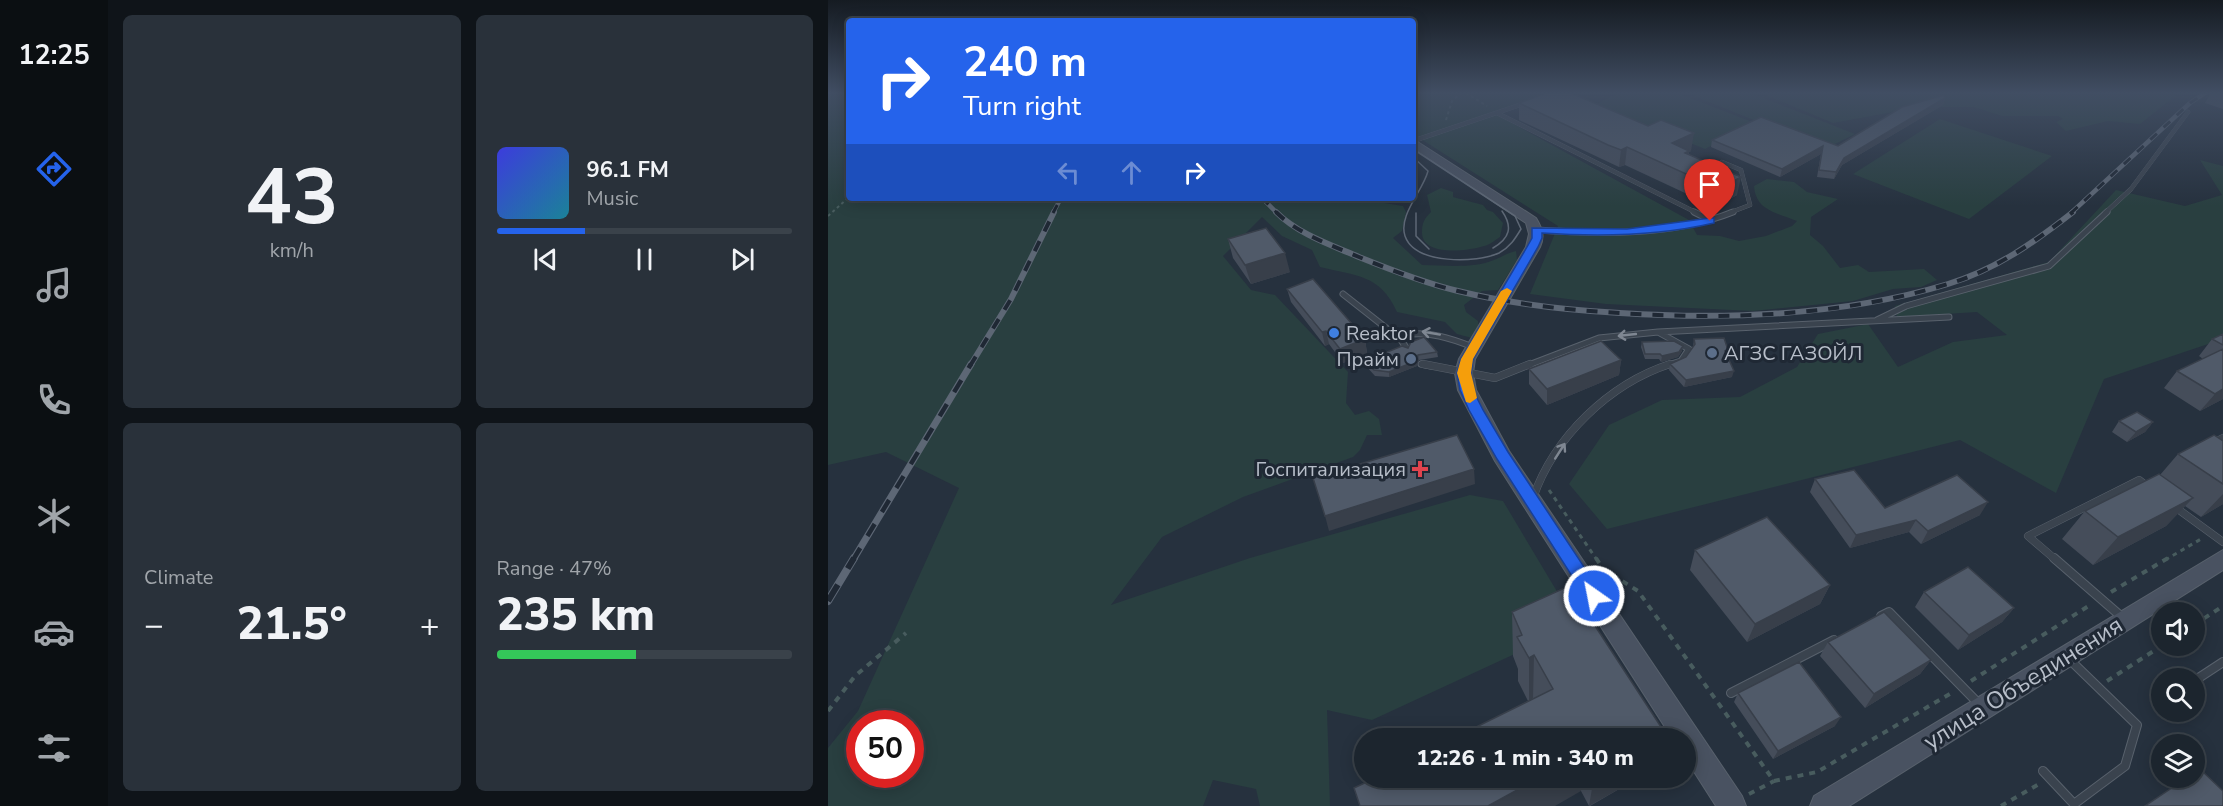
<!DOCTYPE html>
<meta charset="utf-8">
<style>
body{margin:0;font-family:"Nunito Sans",sans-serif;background:#29313a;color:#f1f3f6;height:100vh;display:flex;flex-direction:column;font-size:22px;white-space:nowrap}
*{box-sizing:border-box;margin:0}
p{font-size:20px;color:#a0a5aa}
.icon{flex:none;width:33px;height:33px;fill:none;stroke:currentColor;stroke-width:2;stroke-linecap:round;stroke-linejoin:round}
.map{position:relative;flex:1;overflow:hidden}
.panel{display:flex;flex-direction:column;gap:15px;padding:15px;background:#0f1419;width:720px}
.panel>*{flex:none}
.guide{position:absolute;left:18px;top:18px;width:570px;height:183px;border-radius:6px;box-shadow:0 3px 15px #0003,0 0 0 2px #3a424a;background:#2563eb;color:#fff;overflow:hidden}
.buttons{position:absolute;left:1323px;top:602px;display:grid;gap:12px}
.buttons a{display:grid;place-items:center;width:54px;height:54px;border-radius:50%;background:#1c252e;box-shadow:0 3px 15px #0003,0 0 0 2px #3a424a;font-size:30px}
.speed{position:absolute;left:18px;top:710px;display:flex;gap:12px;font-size:30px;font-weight:700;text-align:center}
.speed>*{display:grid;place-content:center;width:78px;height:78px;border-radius:50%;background:#1c252e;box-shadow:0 3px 15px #0003,0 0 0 2px #3a424a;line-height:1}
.speed .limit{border:9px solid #d22;background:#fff;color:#111}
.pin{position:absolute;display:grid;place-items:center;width:51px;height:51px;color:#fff;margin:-62px -26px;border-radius:50% 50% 50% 0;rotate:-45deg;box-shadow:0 0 6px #0007}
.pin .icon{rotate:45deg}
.me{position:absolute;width:66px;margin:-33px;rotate:327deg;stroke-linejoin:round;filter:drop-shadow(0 0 4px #0008)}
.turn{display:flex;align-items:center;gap:21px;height:126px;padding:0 18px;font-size:27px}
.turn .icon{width:78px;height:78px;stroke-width:2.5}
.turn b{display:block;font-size:42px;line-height:51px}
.lanes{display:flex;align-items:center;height:57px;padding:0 18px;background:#0003;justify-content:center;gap:30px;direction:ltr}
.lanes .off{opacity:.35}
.big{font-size:45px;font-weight:800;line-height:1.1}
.panel .widget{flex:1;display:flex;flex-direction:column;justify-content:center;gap:9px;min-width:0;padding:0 21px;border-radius:9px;background:#29313a}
.panel .dial{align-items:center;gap:0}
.dial b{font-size:78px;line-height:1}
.song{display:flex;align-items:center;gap:18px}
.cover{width:72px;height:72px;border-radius:9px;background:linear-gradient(135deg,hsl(240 70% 55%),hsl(190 70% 35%))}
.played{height:6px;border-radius:3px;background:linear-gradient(90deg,#2563eb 30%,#3a424a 30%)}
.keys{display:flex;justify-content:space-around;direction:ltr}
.heat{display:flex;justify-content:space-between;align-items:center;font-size:33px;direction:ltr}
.charge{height:9px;border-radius:4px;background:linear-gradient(90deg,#34c759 47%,#3a424a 0)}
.panel .tiles{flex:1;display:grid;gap:15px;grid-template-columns:repeat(2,1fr)}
.trip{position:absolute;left:526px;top:728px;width:342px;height:60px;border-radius:30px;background:#1c252e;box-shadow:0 3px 15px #0003,0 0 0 2px #3a424a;font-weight:800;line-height:60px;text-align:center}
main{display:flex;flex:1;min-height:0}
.dock{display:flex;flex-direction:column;width:108px;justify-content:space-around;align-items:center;background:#0b0f12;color:#a0a5aa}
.dock .icon{width:42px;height:42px}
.dock .current{color:#2563eb}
.dock b{font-size:27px;color:#f1f3f6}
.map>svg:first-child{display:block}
</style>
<main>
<nav class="dock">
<b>12:25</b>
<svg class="icon current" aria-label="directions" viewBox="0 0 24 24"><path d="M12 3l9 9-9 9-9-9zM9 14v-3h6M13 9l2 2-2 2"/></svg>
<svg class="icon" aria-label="music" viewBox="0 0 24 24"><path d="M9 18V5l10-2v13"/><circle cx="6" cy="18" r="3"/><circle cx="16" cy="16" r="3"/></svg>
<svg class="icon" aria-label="phone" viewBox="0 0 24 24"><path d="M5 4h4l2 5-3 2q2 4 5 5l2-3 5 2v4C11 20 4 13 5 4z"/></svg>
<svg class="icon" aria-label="climate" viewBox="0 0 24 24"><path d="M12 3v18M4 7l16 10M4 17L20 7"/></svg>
<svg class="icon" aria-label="car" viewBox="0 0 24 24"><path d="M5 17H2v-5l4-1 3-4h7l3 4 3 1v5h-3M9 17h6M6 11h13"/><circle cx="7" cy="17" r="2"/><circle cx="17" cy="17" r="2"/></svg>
<svg class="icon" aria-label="filters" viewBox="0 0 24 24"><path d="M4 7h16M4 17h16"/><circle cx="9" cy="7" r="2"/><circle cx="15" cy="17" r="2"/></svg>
</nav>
<section class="panel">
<div class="tiles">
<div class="widget dial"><b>43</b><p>km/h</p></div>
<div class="widget">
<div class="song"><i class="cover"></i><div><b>96.1 FM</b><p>Music</p></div></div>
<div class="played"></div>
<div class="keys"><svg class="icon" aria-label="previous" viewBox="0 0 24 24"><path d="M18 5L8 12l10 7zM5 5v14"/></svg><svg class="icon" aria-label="pause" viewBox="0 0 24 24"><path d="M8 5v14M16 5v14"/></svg><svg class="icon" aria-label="next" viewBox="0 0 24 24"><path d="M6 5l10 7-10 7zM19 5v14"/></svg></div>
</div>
<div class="widget"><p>Climate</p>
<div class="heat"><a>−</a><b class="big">21.5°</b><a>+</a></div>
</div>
<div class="widget"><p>Range · 47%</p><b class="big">235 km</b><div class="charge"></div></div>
</div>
</section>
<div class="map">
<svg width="1395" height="806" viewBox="0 0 1395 806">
<rect width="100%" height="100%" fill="#26313e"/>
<!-- green -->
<path fill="#293f40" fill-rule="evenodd" d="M0,93H21V198H552L556,203L575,206L578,212L574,231L565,238L594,265C616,265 645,269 666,260C674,257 679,253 688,251L689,260L670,290L654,291L636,305L638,312L650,321L651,334L644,338L629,334L617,322L569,312C552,274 528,276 492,267L484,250L454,236L434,217L395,256L423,290L447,295L520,372L518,403L527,415L541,411L551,419L554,435H539L532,450L525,457L415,497L334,537L283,605L422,558L642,495L675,501L749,625L544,720L499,710L502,806H432L428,789L385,780L375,806H0V748L30,711L131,488L58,452L0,465ZM32,723H82V774H32Z
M585,93H747L735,97L730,94L669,115L861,220L869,235L892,236L911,241L938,236L964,226L969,221C948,212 928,211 926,186L939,179L966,182L979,192L1010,199L983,217L982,235L995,246L1012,268L1030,265L1041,272L1096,269L1109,280L1093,287L1065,289L1025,301L925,311L778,304L702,294L730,226L585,134Z
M790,93H849L927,123L877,149L767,105Z
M859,93H923L1027,134L997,149Z
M933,93H1351L1312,124L1280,121L1238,131L1228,122L1235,119L1230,116H1174L1146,107H1092L1005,123Z
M1112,119L1224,156L1141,219L1025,174Z
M1372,160L1395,166V339L1276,379L1228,493L1132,440L779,529L741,484L781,425L834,400L912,397L969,367L990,334L1040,324L1070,367L1125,342L1179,335L1149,312L1069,317L1067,306L1221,262L1288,190L1357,206L1394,195Z
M613,188L625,192V197L655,205L659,210L665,212L675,223L672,237C667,240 662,245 656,246C640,251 595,257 594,233C594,223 596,219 603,212L599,195Z"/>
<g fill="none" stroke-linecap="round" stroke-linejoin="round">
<defs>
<path id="service-far3" d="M669,113L869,213
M585,141L698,103
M894,162L913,170L922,205L901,213
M1277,213L1303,189L1360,112"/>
<path id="service-far2" d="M866,212L882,220
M708,230C771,234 845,236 905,212
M515,294L562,331L576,335
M1049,320L1078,306L1221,266L1279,212
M830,332L1121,317
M579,349L573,340L576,335C601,331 622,338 645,347
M593,364L603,366
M698,366L771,338L830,332L861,349L853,361L837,366"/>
<path id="service-far1" d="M595,364L667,378L702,364
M1395,438L1385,443L1395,449
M705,498C726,437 781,384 842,364
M1347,507L1395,542
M1228,560L1200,536L1311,480L1320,487"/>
<path id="service" d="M1226,558L1295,618
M1053,616L1061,612L1152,705
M1366,681L1395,662
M903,693L1006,640
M1215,771L1246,804L1297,766L1309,725L1241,659"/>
<path id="secondary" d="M585,139L708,218C714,228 717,236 712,247L647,359L645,373L648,390L681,451L914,796L918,806H888L858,759V738H844L667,461L630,390L627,373L631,359L698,247L701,234L698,223L585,148Z
M1395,550V570L1021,806H982L986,796Z"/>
</defs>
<!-- service-far3 casing -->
<use href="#service-far3" stroke="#58616c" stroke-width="4.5"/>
<!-- service-far2 casing -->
<use href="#service-far2" stroke="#58616c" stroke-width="7"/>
<!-- service-far1 casing -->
<use href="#service-far1" stroke="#58616c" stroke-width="8"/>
<!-- service casing -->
<use href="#service" stroke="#58616c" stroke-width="10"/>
<!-- secondary casing -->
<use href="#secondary" stroke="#58616c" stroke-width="2"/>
<!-- path-far2 -->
<path stroke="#485c5e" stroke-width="2" stroke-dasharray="3 3" stroke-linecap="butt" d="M638,93L659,106
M618,120L624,101L633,93
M0,216L21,197"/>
<!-- path-far1 -->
<path stroke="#485c5e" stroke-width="3" stroke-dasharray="4.5 4.5" stroke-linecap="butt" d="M721,490L769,560
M1337,560L1373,539"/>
<!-- path -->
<path stroke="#485c5e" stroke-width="4" stroke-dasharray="6 6" stroke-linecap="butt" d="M768,558L775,569L810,591L946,781L989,772L1125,692
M1283,592L1340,558
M1366,625L1395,606
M1143,681L1262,605
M1279,681L1335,645
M0,711L27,676L78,633
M921,794L946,781
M1173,806L1211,784"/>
<!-- service-far3 -->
<use href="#service-far3" stroke="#3a434e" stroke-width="4"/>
<!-- service-far2 -->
<use href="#service-far2" stroke="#3a434e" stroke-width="5"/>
<!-- service-far1 -->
<use href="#service-far1" stroke="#3a434e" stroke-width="7"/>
<!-- service -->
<use href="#service" stroke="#3a434e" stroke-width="8"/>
<!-- secondary -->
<use href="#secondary" fill="#495261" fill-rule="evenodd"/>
<!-- tram -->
<path stroke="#5d6775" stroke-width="1.5" d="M585,149L687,216L693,229C687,239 682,247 671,253C649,263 587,265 577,236C570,215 595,191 600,171L585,157
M588,213V236L601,249
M665,248C682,238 685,227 674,211"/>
<defs>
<path id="rail-far3" d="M434,198L449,213
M225,213L233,198
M1243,213L1362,103L1377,93"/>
<path id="rail-far2" d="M448,212C470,234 503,245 531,257C563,270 596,283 630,291C683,304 737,310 792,313C901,320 1014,316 1120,284C1167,270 1207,242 1245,212
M142,366L183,299L226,212"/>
<path id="rail-far1" d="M25,560L143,364"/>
<path id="rail" d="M0,601L26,558"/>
</defs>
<!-- rail-far3 casing -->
<use href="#rail-far3" stroke="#5d6775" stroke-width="4.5"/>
<!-- rail-far2 casing -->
<use href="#rail-far2" stroke="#5d6775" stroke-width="6"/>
<!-- rail-far1 casing -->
<use href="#rail-far1" stroke="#5d6775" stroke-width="7"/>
<!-- rail casing -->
<use href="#rail" stroke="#5d6775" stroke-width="8"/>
<!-- rail-far3 -->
<use href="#rail-far3" stroke="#1f2834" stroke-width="3" stroke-dasharray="9" stroke-linecap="butt"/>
<!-- rail-far2 -->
<use href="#rail-far2" stroke="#1f2834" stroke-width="4" stroke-dasharray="11" stroke-linecap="butt"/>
<!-- rail-far1 -->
<use href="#rail-far1" stroke="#1f2834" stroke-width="4.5" stroke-dasharray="14" stroke-linecap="butt"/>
<!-- rail -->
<use href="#rail" stroke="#1f2834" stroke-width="6" stroke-dasharray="19" stroke-linecap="butt"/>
</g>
<!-- wall -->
<path fill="#454d5a" d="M1383,93H1395V109L1377,103Z
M1117,98L1115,105L1014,165L1006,179L989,177L993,154L952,177L883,147L884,140L1010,146Z
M691,103L820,126L863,151L861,152V154L909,195L887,207L797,165L791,167L691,120Z
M400,239L462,272L423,284L405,258Z
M459,289L537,339L539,353L515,363L501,344L497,346L463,302Z
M1395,334V399L1372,411L1336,388L1349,371L1375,359L1371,356L1384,339Z
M866,339L899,355L904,377L856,387L841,370L842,364L858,357L865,347Z
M814,342L854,351L850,357L833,362L831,359H817L813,347Z
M580,348L609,352L610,357L591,360L589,366L561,377L547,376L538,366L537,361Z
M793,360L791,375L719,405L701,384V369Z
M1291,421L1325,422L1317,432L1299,442L1284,432Z
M1395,441V504L1373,517L1357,506L1338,526L1265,565L1234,539L1257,511L1332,475L1350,454Z
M987,479L1057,508L1152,515L1093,544L1081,532L1022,548L982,492Z
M867,550L1002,585L992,604L919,642L862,570Z
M1096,592L1186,608L1174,622L1130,650L1087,607Z
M684,612L835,730L833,738H626L700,701L690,681V669L685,656Z
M1000,642L1103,660L1092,674L1037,708L992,656Z
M910,693L1007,726L945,759L906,702Z
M549,777H812L762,806H761L753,791Z"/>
<!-- shaded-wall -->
<path fill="#383f4a" d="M1117,98L1115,105L1014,165L1006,179L1008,172L1016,158Z
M866,133L863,151L861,152L858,168L844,143Z
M995,146L993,154L952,177L954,169Z
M799,147L797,165L791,167L793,150Z
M913,177L909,195L887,207L891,189Z
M457,253L462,272L423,284L417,265Z
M498,331L501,344L497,346L494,332Z
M537,339L539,353L515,363L512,349Z
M855,346L854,351L850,357L833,362L834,356Z
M590,355L591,360L589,366L561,377V372Z
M793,360L791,375L719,405V389Z
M906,371L904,377L856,387L858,380Z
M1395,389V399L1372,411L1387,394Z
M1325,422L1317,432L1299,442L1308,432Z
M646,469L647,484L501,531L497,516Z
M1395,494V504L1373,517Z
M1365,498L1338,526L1265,565L1290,537Z
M1160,502L1152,515L1093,544L1100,531Z
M1088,520L1081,532L1022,548L1028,535Z
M1002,585L992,604L919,642L927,624Z
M1186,608L1174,622L1130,650L1141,635Z
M706,655L705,698L701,701V658Z
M1103,660L1092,674L1037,708L1046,694Z
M1013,717L1007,726L945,759L950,751Z
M835,730L833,738H821Z
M713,777H755L753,791L727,806H660Z
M766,777H812L761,806Z"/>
<!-- building -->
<path fill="#505a69" stroke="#383f4a" stroke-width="1.5" d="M718,93H743L820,126L833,120L866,133L844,143L861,151L857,153L913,177L891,189L799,147L793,150L780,145L691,103Z
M1116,95L1117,98L1016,158L1008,172L991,170L995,146L954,169L884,140L933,117L1010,146L1074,107Z
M438,228L457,253L417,265L400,239Z
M485,279L537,339L512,349L498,331L494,332L459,289Z
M1395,334V345L1384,339Z
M596,337L609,352L590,355L588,361L561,372L546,370L537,361L574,346L580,348L583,342Z
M896,338L900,350L897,351L906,371L858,380L842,364L858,357L867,344L866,339Z
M773,341L793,360L719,389L701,369Z
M846,341L855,346L851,352L834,356L832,354H817L814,342Z
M1395,349V389L1387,394L1349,371Z
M1309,412L1325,422L1308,432L1291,421Z
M629,435L646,469L497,516L485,478Z
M1386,435L1395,441V484L1350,454Z
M1026,470L1057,508L1129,475L1160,502L1100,531L1088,520L1028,535L987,479Z
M1331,474L1365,498L1290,537L1257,511Z
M939,517L1002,585L927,624L867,550Z
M1140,567L1186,608L1141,635L1096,592Z
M741,586L835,730L821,738H626L725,689L706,655L701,658L689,637L694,635L684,612Z
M1056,612L1103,660L1046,694L1000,642Z
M971,662L1013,717L950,751L910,693Z
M1372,769L1395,791V806H1317L1360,777H1366V773Z
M549,777H713L660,806H532L526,788Z"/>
<!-- one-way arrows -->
<defs><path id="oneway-shaft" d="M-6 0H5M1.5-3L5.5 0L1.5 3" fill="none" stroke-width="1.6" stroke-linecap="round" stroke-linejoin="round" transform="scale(1.5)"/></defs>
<g stroke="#7f8792">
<use href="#oneway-shaft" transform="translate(603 333) rotate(-170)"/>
<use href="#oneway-shaft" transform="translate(799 335) rotate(174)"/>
<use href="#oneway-shaft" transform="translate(732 451) rotate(-57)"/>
</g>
<!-- sky -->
<linearGradient id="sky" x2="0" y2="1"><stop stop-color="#151b22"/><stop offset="0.45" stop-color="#414e63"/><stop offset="1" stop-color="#414e63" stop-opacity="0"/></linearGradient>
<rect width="1395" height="206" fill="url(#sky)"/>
<!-- route -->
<path fill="#2563eb" stroke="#184099" stroke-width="1.5" d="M882,218H886V223C830,236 771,237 714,233V238L710,247L645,359L643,373L645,390L655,410L680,452L772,591L774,596L772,601L766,603L760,601L669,459L641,410L632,390L629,373L633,359L699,247L704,238V228L799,229Z"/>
<!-- slow -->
<path fill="#f59e0b" d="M679,288L684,291L645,359L643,373L649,398L642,403L638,402L629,373L633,359L673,291Z"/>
<!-- markers -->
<circle fill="#3f7fe0" stroke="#1f2834" stroke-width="2" cx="506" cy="333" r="6"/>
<g fill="#5c6f8a" stroke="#1f2834" stroke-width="2">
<circle cx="884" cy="353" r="6"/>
<circle cx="583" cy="359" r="6"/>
</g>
<path fill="#e0444e" stroke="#1f2834" stroke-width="2" d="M589 460h6v6h6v6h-6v6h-6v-6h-6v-6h6z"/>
<g text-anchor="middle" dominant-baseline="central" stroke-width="6" stroke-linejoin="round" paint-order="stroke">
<!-- poi labels -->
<g font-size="20" fill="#b7bec9" stroke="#1f2834" text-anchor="start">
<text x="518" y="333">Reaktor</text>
<text x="896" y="353">АГЗС ГАЗОЙЛ</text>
<text x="571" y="359" text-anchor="end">Прайм</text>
<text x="578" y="469" text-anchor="end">Госпитализация</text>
</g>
<!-- near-street labels -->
<g font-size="24" fill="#b7bec9" stroke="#1f2834">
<text transform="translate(1195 683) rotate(-32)">улица Объединения</text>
</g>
</g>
</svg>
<div class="buttons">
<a><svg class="icon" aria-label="sound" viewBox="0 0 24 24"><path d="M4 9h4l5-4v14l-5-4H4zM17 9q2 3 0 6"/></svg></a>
<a><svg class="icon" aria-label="search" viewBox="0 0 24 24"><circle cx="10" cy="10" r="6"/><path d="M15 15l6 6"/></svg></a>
<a><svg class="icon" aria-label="layers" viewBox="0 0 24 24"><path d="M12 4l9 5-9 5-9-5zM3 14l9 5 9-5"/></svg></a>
</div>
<div class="speed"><div class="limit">50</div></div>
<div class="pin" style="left:882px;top:221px;background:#d93025"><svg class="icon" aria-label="arrive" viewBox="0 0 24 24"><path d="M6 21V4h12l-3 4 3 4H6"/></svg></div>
<svg class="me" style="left:766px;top:596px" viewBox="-20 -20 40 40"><circle r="17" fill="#2563eb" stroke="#fff" stroke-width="3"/><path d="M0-11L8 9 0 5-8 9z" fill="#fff"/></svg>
<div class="trip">12:26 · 1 min · 340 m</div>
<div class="guide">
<div class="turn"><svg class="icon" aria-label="right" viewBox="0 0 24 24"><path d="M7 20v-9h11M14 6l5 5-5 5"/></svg><div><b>240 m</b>Turn right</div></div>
<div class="lanes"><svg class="icon off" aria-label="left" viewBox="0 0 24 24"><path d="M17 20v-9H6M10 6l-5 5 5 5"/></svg><svg class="icon off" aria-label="ahead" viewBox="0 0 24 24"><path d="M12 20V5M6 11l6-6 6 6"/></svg><svg class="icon" aria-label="right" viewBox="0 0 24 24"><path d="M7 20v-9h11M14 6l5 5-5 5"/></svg></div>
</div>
</div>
</main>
